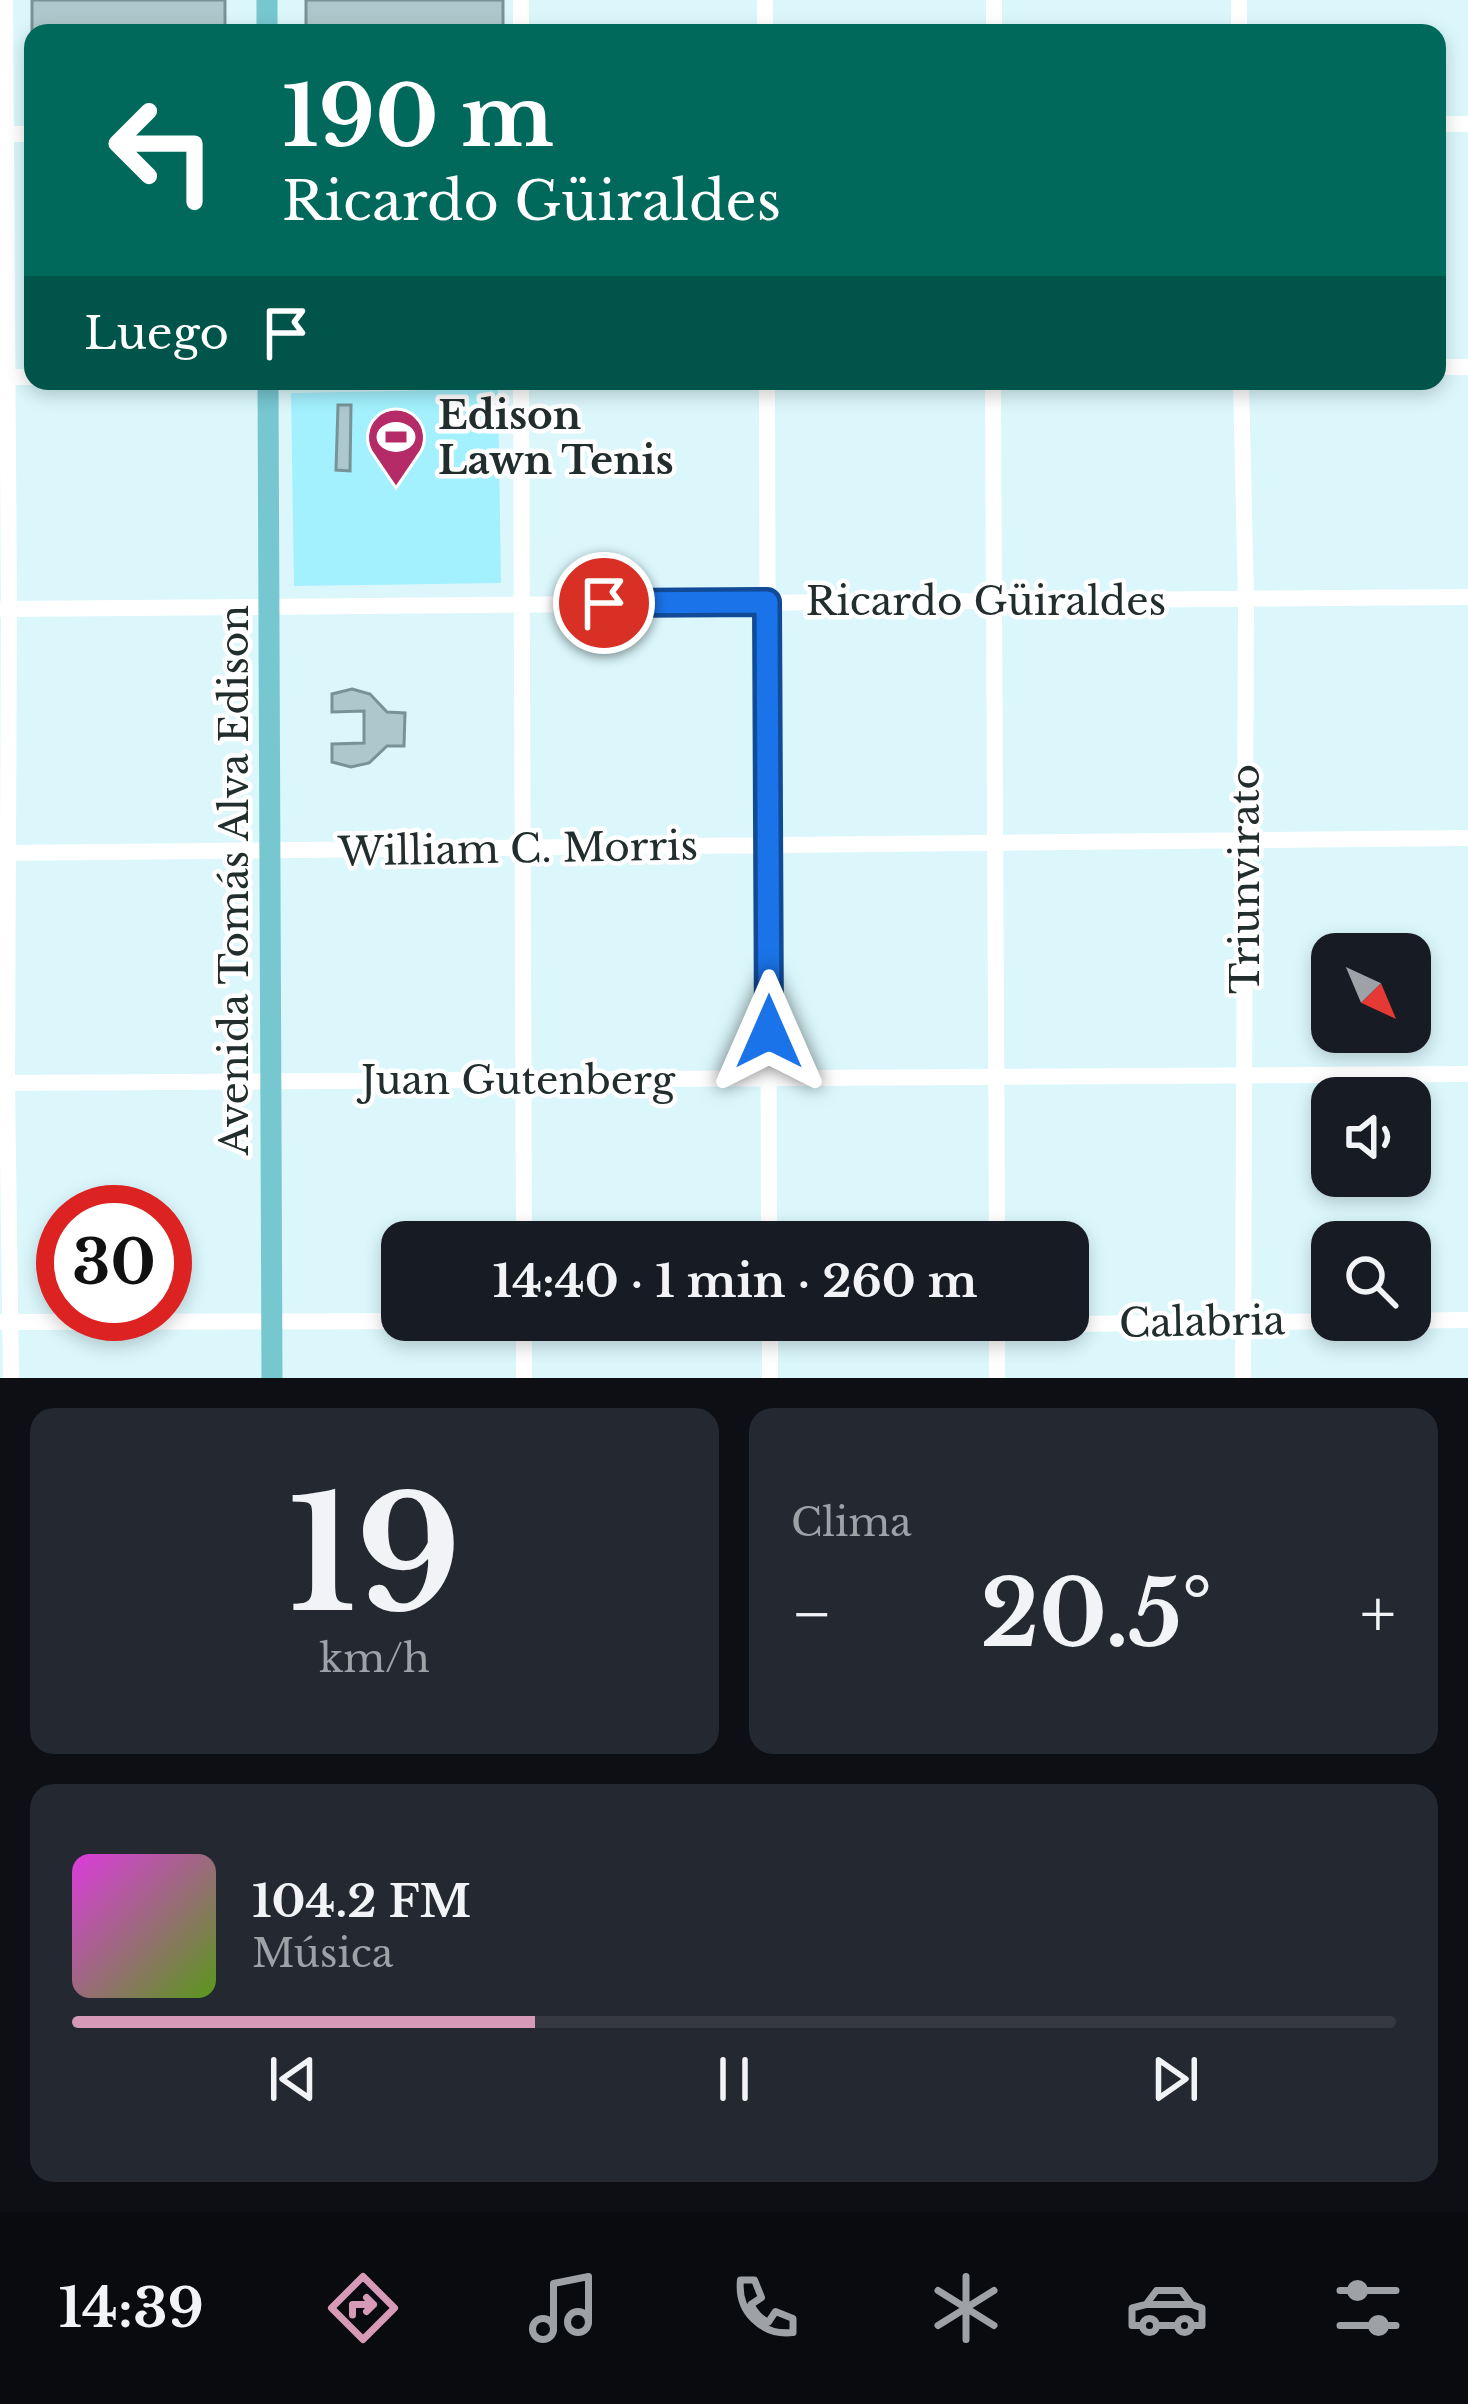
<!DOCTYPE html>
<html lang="es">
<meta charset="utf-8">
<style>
body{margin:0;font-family:"Libre Baskerville",serif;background:#242831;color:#f1f3f6;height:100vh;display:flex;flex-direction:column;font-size:45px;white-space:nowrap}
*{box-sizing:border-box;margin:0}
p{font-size:39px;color:#9ea1a6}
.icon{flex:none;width:66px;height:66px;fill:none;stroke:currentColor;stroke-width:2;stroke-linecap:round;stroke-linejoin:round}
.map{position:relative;height:1378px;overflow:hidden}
.details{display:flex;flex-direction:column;gap:30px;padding:30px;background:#0d0f14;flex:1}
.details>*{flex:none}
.hud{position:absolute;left:24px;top:24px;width:1422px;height:366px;border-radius:24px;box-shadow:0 6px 18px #0003;background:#00695c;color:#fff;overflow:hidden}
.needle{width:78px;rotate:136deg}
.buttons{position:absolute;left:1311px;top:933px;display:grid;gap:24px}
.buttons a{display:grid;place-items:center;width:120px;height:120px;border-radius:24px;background:#171b24;box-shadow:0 6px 18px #0003;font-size:60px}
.speed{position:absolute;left:36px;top:1185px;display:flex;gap:24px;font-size:60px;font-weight:700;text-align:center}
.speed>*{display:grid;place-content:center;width:156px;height:156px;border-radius:50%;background:#171b24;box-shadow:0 6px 18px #0003;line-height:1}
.speed .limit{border:18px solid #d22;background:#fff;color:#111}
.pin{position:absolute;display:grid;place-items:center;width:102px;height:102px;color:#fff;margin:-51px;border:6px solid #fff;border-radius:50%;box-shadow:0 3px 12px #0007}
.me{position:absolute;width:132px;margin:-66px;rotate:0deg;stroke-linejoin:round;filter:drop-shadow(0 0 9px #0008)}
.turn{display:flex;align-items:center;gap:42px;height:252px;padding:0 60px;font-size:54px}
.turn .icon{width:156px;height:156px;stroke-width:2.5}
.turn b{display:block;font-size:84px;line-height:102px}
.then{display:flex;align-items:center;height:114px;padding:0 60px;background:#0003;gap:24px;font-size:45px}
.big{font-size:90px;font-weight:700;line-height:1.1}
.details .card{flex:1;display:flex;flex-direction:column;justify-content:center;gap:18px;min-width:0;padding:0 42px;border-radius:24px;background:#242831}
.details .dial{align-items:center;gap:0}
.dial b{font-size:156px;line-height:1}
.song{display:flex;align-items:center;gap:36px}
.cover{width:144px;height:144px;border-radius:18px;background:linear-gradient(135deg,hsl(300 70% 55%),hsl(90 70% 35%))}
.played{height:12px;border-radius:6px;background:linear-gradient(90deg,#d699b6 35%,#363941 35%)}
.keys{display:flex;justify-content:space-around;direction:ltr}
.heat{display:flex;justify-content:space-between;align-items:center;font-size:66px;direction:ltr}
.details .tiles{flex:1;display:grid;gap:30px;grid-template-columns:1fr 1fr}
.card:last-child{grid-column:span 2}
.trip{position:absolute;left:381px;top:1221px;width:708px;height:120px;border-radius:24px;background:#171b24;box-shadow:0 6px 18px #0003;font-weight:700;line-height:120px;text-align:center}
.tabs{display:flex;height:192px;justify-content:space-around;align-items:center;background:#090b0e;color:#9ea1a6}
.tabs .icon{width:84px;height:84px}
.tabs .active{color:#d699b6}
.tabs b{font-size:54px;color:#f1f3f6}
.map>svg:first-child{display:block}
</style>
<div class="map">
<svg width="1468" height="1378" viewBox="0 0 1468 1378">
<rect width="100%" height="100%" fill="#dbf7fc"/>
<!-- green -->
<path fill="#a3f1fe" d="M498,389L501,583L294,586L291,393Z"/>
<!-- building -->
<path fill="#adc8cc" stroke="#789297" stroke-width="3" d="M32,0H225V33H32Z
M306,0H503V33H306Z
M338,405H351L350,471L336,470Z
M352,689L370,694L387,712L405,713L404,746H387L369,763L351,767L332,762V744L364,743V711L332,712V694Z"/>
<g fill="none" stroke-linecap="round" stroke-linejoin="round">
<!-- minor -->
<path stroke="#fff" stroke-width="16" d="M5,0L9,609L7,1083L11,1378
M765,0V33
M521,33V0
M994,33V0
M1239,33V0
M1437,124H1468
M0,134H33
M1437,367H1468
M0,377H33
M521,381L524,1242
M767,381L769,1242
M993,381L997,1242
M1241,381L1246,599L1243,1378
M0,609L1468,597
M0,853L1468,838
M0,1083L1468,1074
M524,1320V1378
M997,1320V1378
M770,1321V1378
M0,1322L524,1321L770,1327L1468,1320"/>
<!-- major -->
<path stroke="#77c7d1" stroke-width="21" d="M267,0V33
M268,381L272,1378"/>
</g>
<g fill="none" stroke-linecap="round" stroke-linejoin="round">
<defs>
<path id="route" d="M604,603L767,602L769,1032"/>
</defs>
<!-- route casing -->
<use href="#route" stroke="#114b97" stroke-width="30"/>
<!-- route -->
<use href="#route" stroke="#1a73e8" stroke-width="21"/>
</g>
<!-- icons -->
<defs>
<symbol id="stadium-pin" viewBox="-11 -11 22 30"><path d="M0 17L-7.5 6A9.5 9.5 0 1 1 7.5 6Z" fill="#b52b67" stroke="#fff"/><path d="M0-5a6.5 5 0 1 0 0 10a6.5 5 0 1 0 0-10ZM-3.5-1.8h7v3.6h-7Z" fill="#fff"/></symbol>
</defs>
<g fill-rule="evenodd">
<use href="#stadium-pin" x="363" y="404" width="66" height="90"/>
</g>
<g text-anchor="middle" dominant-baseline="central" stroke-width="9" stroke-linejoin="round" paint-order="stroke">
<!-- poi labels -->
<g font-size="39" font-weight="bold" fill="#222d2e" stroke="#fff" text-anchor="start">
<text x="438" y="415">Edison<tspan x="438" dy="45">Lawn Tenis</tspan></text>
</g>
<!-- street labels -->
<g font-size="39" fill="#222d2e" stroke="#fff">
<text x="986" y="601">Ricardo Güiraldes</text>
<text transform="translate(518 849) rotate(-1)">William C. Morris</text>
<text transform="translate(1245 879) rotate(-90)">Triunvirato</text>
<text transform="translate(234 880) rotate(-90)">Avenida Tomás Alva Edison</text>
<text x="518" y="1080">Juan Gutenberg</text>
<text transform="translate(1202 1322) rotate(-1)">Calabria</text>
</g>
</g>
</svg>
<div class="buttons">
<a><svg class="needle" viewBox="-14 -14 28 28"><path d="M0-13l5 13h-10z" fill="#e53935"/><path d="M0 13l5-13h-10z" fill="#9ea1a6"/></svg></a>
<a><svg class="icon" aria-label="sound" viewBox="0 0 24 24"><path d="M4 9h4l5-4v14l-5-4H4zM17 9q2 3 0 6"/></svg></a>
<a><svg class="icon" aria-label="search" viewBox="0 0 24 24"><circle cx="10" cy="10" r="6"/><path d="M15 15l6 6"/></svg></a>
</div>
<div class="speed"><div class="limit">30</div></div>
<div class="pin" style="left:604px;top:603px;background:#d93025"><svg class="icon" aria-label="arrive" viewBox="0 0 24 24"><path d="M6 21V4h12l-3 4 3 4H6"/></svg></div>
<svg class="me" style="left:769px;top:1032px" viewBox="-20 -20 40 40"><path d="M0-17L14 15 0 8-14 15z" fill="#1a73e8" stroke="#fff" stroke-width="4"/></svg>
<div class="trip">14:40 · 1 min · 260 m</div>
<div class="hud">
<div class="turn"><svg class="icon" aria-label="left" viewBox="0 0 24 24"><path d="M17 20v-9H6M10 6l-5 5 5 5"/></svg><div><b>190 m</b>Ricardo Güiraldes</div></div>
<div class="then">Luego<svg class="icon" aria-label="arrive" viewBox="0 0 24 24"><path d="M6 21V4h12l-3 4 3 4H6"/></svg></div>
</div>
</div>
<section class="details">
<div class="tiles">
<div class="card dial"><b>19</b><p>km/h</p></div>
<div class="card"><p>Clima</p>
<div class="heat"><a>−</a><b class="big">20.5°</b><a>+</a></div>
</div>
<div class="card">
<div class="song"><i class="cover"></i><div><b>104.2 FM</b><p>Música</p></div></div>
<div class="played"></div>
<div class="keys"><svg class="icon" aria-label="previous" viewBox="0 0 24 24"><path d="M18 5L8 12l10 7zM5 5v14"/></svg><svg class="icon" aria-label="pause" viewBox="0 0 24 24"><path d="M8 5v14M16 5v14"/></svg><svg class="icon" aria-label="next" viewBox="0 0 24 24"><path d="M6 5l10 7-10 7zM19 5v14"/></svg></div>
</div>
</div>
</section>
<nav class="tabs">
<b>14:39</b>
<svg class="icon active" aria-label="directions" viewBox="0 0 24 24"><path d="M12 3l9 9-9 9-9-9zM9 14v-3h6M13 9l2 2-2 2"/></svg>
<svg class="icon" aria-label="music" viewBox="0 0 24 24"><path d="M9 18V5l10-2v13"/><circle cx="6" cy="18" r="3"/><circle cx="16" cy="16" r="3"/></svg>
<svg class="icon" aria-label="phone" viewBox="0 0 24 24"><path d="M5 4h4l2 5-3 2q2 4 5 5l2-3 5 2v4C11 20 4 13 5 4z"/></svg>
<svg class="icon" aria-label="climate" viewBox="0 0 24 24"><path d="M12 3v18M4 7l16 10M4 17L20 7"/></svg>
<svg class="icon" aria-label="car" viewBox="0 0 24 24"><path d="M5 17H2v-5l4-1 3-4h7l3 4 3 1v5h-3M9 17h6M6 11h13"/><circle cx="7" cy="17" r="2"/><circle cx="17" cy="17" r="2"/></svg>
<svg class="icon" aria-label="filters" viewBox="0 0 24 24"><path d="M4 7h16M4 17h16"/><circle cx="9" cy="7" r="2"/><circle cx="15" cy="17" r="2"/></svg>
</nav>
